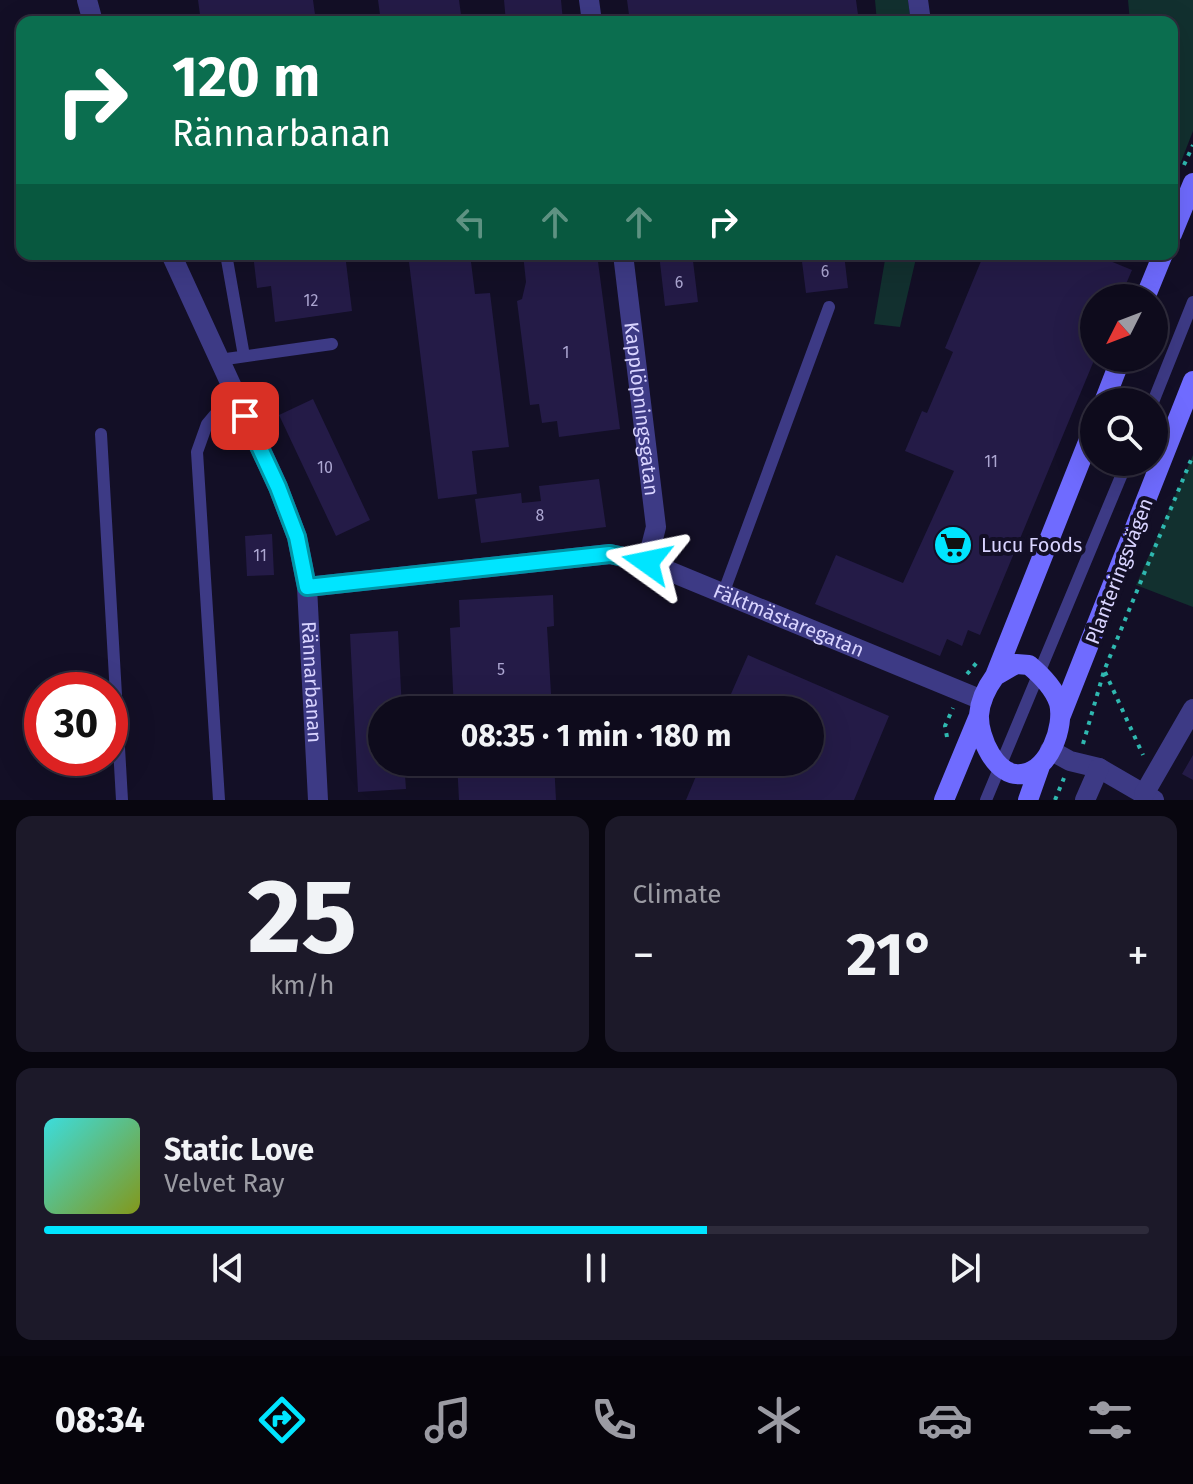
<!DOCTYPE html>
<meta charset="utf-8">
<style>
body{margin:0;font-family:"Fira Sans",sans-serif;background:#1c1929;color:#f1f3f6;height:100vh;display:flex;flex-direction:column;font-size:30px;white-space:nowrap}
*{box-sizing:border-box;margin:0}
p{font-size:26px;color:#9b9ba3}
.icon{flex:none;width:44px;height:44px;fill:none;stroke:currentColor;stroke-width:2;stroke-linecap:round;stroke-linejoin:round}
.map{position:relative;height:800px;overflow:hidden}
.drawer{display:flex;flex-direction:column;gap:16px;padding:16px;background:#08060f;flex:1}
.drawer>*{flex:none}
.guide{position:absolute;left:16px;top:16px;width:1162px;height:244px;border-radius:16px;box-shadow:0 8px 32px #0002,0 0 0 2px #2e2b3b;background:#0b6e4f;color:#fff;overflow:hidden}
.needle{width:52px;rotate:228deg}
.tools{position:absolute;left:1080px;top:284px;display:grid;gap:16px}
.tools a{display:grid;place-items:center;width:88px;height:88px;border-radius:50%;background:#0e0b1c;box-shadow:0 8px 32px #0002,0 0 0 2px #2e2b3b;font-size:40px}
.speed{position:absolute;left:24px;top:672px;display:flex;gap:16px;font-size:40px;font-weight:700;text-align:center}
.speed>*{display:grid;place-content:center;width:104px;height:104px;border-radius:50%;background:#0e0b1c;box-shadow:0 8px 32px #0002,0 0 0 2px #2e2b3b;line-height:1}
.speed .limit{border:12px solid #d22;background:#fff;color:#111}
.pin{position:absolute;display:grid;place-items:center;width:68px;height:68px;color:#fff;margin:-34px;border-radius:16px;box-shadow:0 4px 12px #0006}
.me{position:absolute;width:88px;margin:-44px;rotate:282deg;stroke-linejoin:round;filter:drop-shadow(0 0 6px #0008)}
.turn{display:flex;align-items:center;gap:28px;height:168px;padding:0 24px;font-size:36px}
.turn .icon{width:104px;height:104px;stroke-width:2.5}
.turn b{display:block;font-size:56px;line-height:68px}
.lanes{display:flex;align-items:center;height:76px;padding:0 24px;background:#0003;justify-content:center;gap:40px;direction:ltr}
.lanes .off{opacity:.35}
.big{font-size:60px;font-weight:700;line-height:1.1}
.drawer .card{flex:1;display:flex;flex-direction:column;justify-content:center;gap:12px;min-width:0;padding:0 28px;border-radius:16px;background:#1c1929}
.drawer .dial{align-items:center;gap:0}
.dial b{font-size:104px;line-height:1}
.song{display:flex;align-items:center;gap:24px}
.cover{width:96px;height:96px;border-radius:12px;background:linear-gradient(135deg,hsl(180 70% 55%),hsl(70 70% 35%))}
.played{height:8px;border-radius:4px;background:linear-gradient(90deg,#00e5ff 60%,#2e2b3b 60%)}
.keys{display:flex;justify-content:space-around;direction:ltr}
.heat{display:flex;justify-content:space-between;align-items:center;font-size:44px;direction:ltr}
.drawer .tiles{flex:1;display:grid;gap:16px;grid-template-columns:1fr 1fr}
.card:last-child{grid-column:span 2}
.trip{position:absolute;left:368px;top:696px;width:456px;height:80px;border-radius:40px;background:#0e0b1c;box-shadow:0 8px 32px #0002,0 0 0 2px #2e2b3b;font-weight:700;line-height:80px;text-align:center}
.tab-bar{display:flex;height:128px;justify-content:space-around;align-items:center;background:#06040b;color:#9b9ba3}
.tab-bar .icon{width:56px;height:56px}
.tab-bar .selected{color:#00e5ff}
.tab-bar b{font-size:36px;color:#f1f3f6}
.map>svg:first-child{display:block}
</style>
<div class="map">
<svg width="1193" height="800" viewBox="0 0 1193 800">
<rect width="100%" height="100%" fill="#130f26"/>
<!-- green -->
<path fill="#12302f" d="M875,0H908L911,22H877Z
M1128,0H1193V131L1172,185V22H1130Z
M886,254H917L900,327L874,324Z
M1193,455V607L1136,585Z"/>
<!-- building -->
<path fill="#241b47" d="M198,0H313L316,22H201Z
M378,0H459L462,22H381Z
M504,0H561L563,21L506,22Z
M627,0H856L859,22H630Z
M253,254H345L352,311L275,322L271,286L257,288Z
M408,254H470L475,294L490,293L509,447L472,451L477,494L438,499Z
M523,254H597L620,429L559,437L557,421L542,423L539,404L530,405L517,301L522,299L526,282Z
M659,254H733V256L693,261L698,302L665,306Z
M801,254H844L848,288L806,293Z
M984,254H1093L1132,270L1120,298H1094L1095,358L980,635L968,630L962,646L947,639L940,656L815,604L836,555L903,583L954,471L905,451L922,411L927,413L953,352L945,348Z
M313,399L370,520L336,536L279,415Z
M599,479L606,527L481,543L475,499L521,493L522,503L541,501L539,486Z
M272,534L274,575L247,576L245,536Z
M553,595L554,626L547,627L552,710H454L450,628L460,627L459,600Z
M398,631L402,710H382V762H404L406,789L358,792L350,634Z
M748,655L889,716L854,800H686L702,762H810V710H724Z
M1193,755V780L1182,774Z
M457,762H554L556,800H459Z"/>
<g fill="none" stroke-linecap="round" stroke-linejoin="round">
<!-- path -->
<path stroke="#2fb8b0" stroke-width="4" stroke-dasharray="4 6" stroke-linecap="butt" d="M1184,165L1193,145
M1105,672L1143,755
M967,674L979,660
M947,737L945,726L953,708
M1083,744L1104,671L1193,455
M1055,800L1064,778"/>
<!-- service -->
<path stroke="#3d3a85" stroke-width="12" d="M226,254L244,356
M219,360L332,344
M1153,402L1193,302
M101,434L122,800
M723,594L829,307
M219,800L197,452L207,424L234,392
M986,800L1127,462"/>
<!-- minor -->
<g stroke="#3d3a85" stroke-width="20">
<path d="M87,0L93,22"/>
<path d="M589,0L592,22"/>
<path d="M918,0L921,22"/>
<path id="s1" d="M171,254L278,487L297,537L307,587L318,800"/>
<path id="s2" d="M623,254L656,527L647,562"/>
<path id="s3" d="M307,587L610,554L647,562L982,700"/>
<path d="M1050,750L1070,761L1099,768L1154,800"/>
<path d="M1144,794L1193,709"/>
<path d="M1085,800L1099,768"/>
</g>
<!-- secondary -->
<path stroke="#6f6bff" stroke-width="20" d="M1172,234L1193,183
M1145,298L1163,254
M1104,402L1121,358
M995,676L1016,664L1029,665C1041,675 1054,688 1059,703C1065,726 1049,771 1022,774C996,778 978,737 979,715C980,701 987,687 995,676L1094,427
M1061,715L1193,381
M944,800L978,718
M1028,800L1040,766"/>
</g>
<g fill="none" stroke-linecap="round" stroke-linejoin="round">
<defs>
<path id="route" d="M245,416L278,487L297,537L307,587L610,554L647,562"/>
</defs>
<!-- route casing -->
<use href="#route" stroke="#0095a6" stroke-width="20"/>
<!-- route -->
<use href="#route" stroke="#00e5ff" stroke-width="14"/>
</g>
<!-- icons -->
<defs>
<symbol id="supermarket-disc" viewBox="-11 -11 22 22"><circle r="9.5" fill="#00e5ff" stroke="#130f26"/><path d="M-6-5.5h2.5l.6 2H6L4.5 2H-2.5L-4.4-4H-6ZM-1.5 3.2a1.3 1.3 0 1 0 .1 0ZM3 3.2a1.3 1.3 0 1 0 .1 0Z" fill="#111"/></symbol>
</defs>
<g fill-rule="evenodd">
<use href="#supermarket-disc" x="931" y="523" width="44" height="44"/>
</g>
<g text-anchor="middle" dominant-baseline="central" stroke-width="8" stroke-linejoin="round" paint-order="stroke">
<!-- number labels -->
<g font-size="16" fill="#aca6d1">
<text x="825" y="271">6</text>
<text x="679" y="282">6</text>
<text x="311" y="300">12</text>
<text x="566" y="352">1</text>
<text x="991" y="461">11</text>
<text x="325" y="467">10</text>
<text x="540" y="515">8</text>
<text x="260" y="555">11</text>
<text x="501" y="669">5</text>
</g>
<!-- street labels -->
<g font-size="20" fill="#d9d4ff" stroke="#130f26">
<text stroke="none"><textPath href="#s2" startOffset="156">Kapplöpningsgatan</textPath></text>
<text transform="translate(1119 571) rotate(-69)">Planteringsvägen</text>
<text stroke="none"><textPath href="#s3" startOffset="496">Fäktmästaregatan</textPath></text>
<text stroke="none"><textPath href="#s1" startOffset="456">Rännarbanan</textPath></text>
</g>
<!-- poi labels -->
<g font-size="20" fill="#d9d4ff" stroke="#130f26" text-anchor="start">
<text x="981" y="545">Lucu Foods</text>
</g>
</g>
</svg>
<div class="tools">
<a><svg class="needle" viewBox="-14 -14 28 28"><path d="M0-13l5 13h-10z" fill="#e53935"/><path d="M0 13l5-13h-10z" fill="#9b9ba3"/></svg></a>
<a><svg class="icon" aria-label="search" viewBox="0 0 24 24"><circle cx="10" cy="10" r="6"/><path d="M15 15l6 6"/></svg></a>
</div>
<div class="speed"><div class="limit">30</div></div>
<div class="pin" style="left:245px;top:416px;background:#d93025"><svg class="icon" aria-label="arrive" viewBox="0 0 24 24"><path d="M6 21V4h12l-3 4 3 4H6"/></svg></div>
<svg class="me" style="left:647px;top:562px" viewBox="-20 -20 40 40"><path d="M0-17L14 15 0 8-14 15z" fill="#00e5ff" stroke="#fff" stroke-width="4"/></svg>
<div class="trip">08:35 · 1 min · 180 m</div>
<div class="guide">
<div class="turn"><svg class="icon" aria-label="right" viewBox="0 0 24 24"><path d="M7 20v-9h11M14 6l5 5-5 5"/></svg><div><b>120 m</b>Rännarbanan</div></div>
<div class="lanes"><svg class="icon off" aria-label="left" viewBox="0 0 24 24"><path d="M17 20v-9H6M10 6l-5 5 5 5"/></svg><svg class="icon off" aria-label="ahead" viewBox="0 0 24 24"><path d="M12 20V5M6 11l6-6 6 6"/></svg><svg class="icon off" aria-label="ahead" viewBox="0 0 24 24"><path d="M12 20V5M6 11l6-6 6 6"/></svg><svg class="icon" aria-label="right" viewBox="0 0 24 24"><path d="M7 20v-9h11M14 6l5 5-5 5"/></svg></div>
</div>
</div>
<section class="drawer">
<div class="tiles">
<div class="card dial"><b>25</b><p>km/h</p></div>
<div class="card"><p>Climate</p>
<div class="heat"><a>−</a><b class="big">21°</b><a>+</a></div>
</div>
<div class="card">
<div class="song"><i class="cover"></i><div><b>Static Love</b><p>Velvet Ray</p></div></div>
<div class="played"></div>
<div class="keys"><svg class="icon" aria-label="previous" viewBox="0 0 24 24"><path d="M18 5L8 12l10 7zM5 5v14"/></svg><svg class="icon" aria-label="pause" viewBox="0 0 24 24"><path d="M8 5v14M16 5v14"/></svg><svg class="icon" aria-label="next" viewBox="0 0 24 24"><path d="M6 5l10 7-10 7zM19 5v14"/></svg></div>
</div>
</div>
</section>
<nav class="tab-bar">
<b>08:34</b>
<svg class="icon selected" aria-label="directions" viewBox="0 0 24 24"><path d="M12 3l9 9-9 9-9-9zM9 14v-3h6M13 9l2 2-2 2"/></svg>
<svg class="icon" aria-label="music" viewBox="0 0 24 24"><path d="M9 18V5l10-2v13"/><circle cx="6" cy="18" r="3"/><circle cx="16" cy="16" r="3"/></svg>
<svg class="icon" aria-label="phone" viewBox="0 0 24 24"><path d="M5 4h4l2 5-3 2q2 4 5 5l2-3 5 2v4C11 20 4 13 5 4z"/></svg>
<svg class="icon" aria-label="climate" viewBox="0 0 24 24"><path d="M12 3v18M4 7l16 10M4 17L20 7"/></svg>
<svg class="icon" aria-label="car" viewBox="0 0 24 24"><path d="M5 17H2v-5l4-1 3-4h7l3 4 3 1v5h-3M9 17h6M6 11h13"/><circle cx="7" cy="17" r="2"/><circle cx="17" cy="17" r="2"/></svg>
<svg class="icon" aria-label="filters" viewBox="0 0 24 24"><path d="M4 7h16M4 17h16"/><circle cx="9" cy="7" r="2"/><circle cx="15" cy="17" r="2"/></svg>
</nav>
